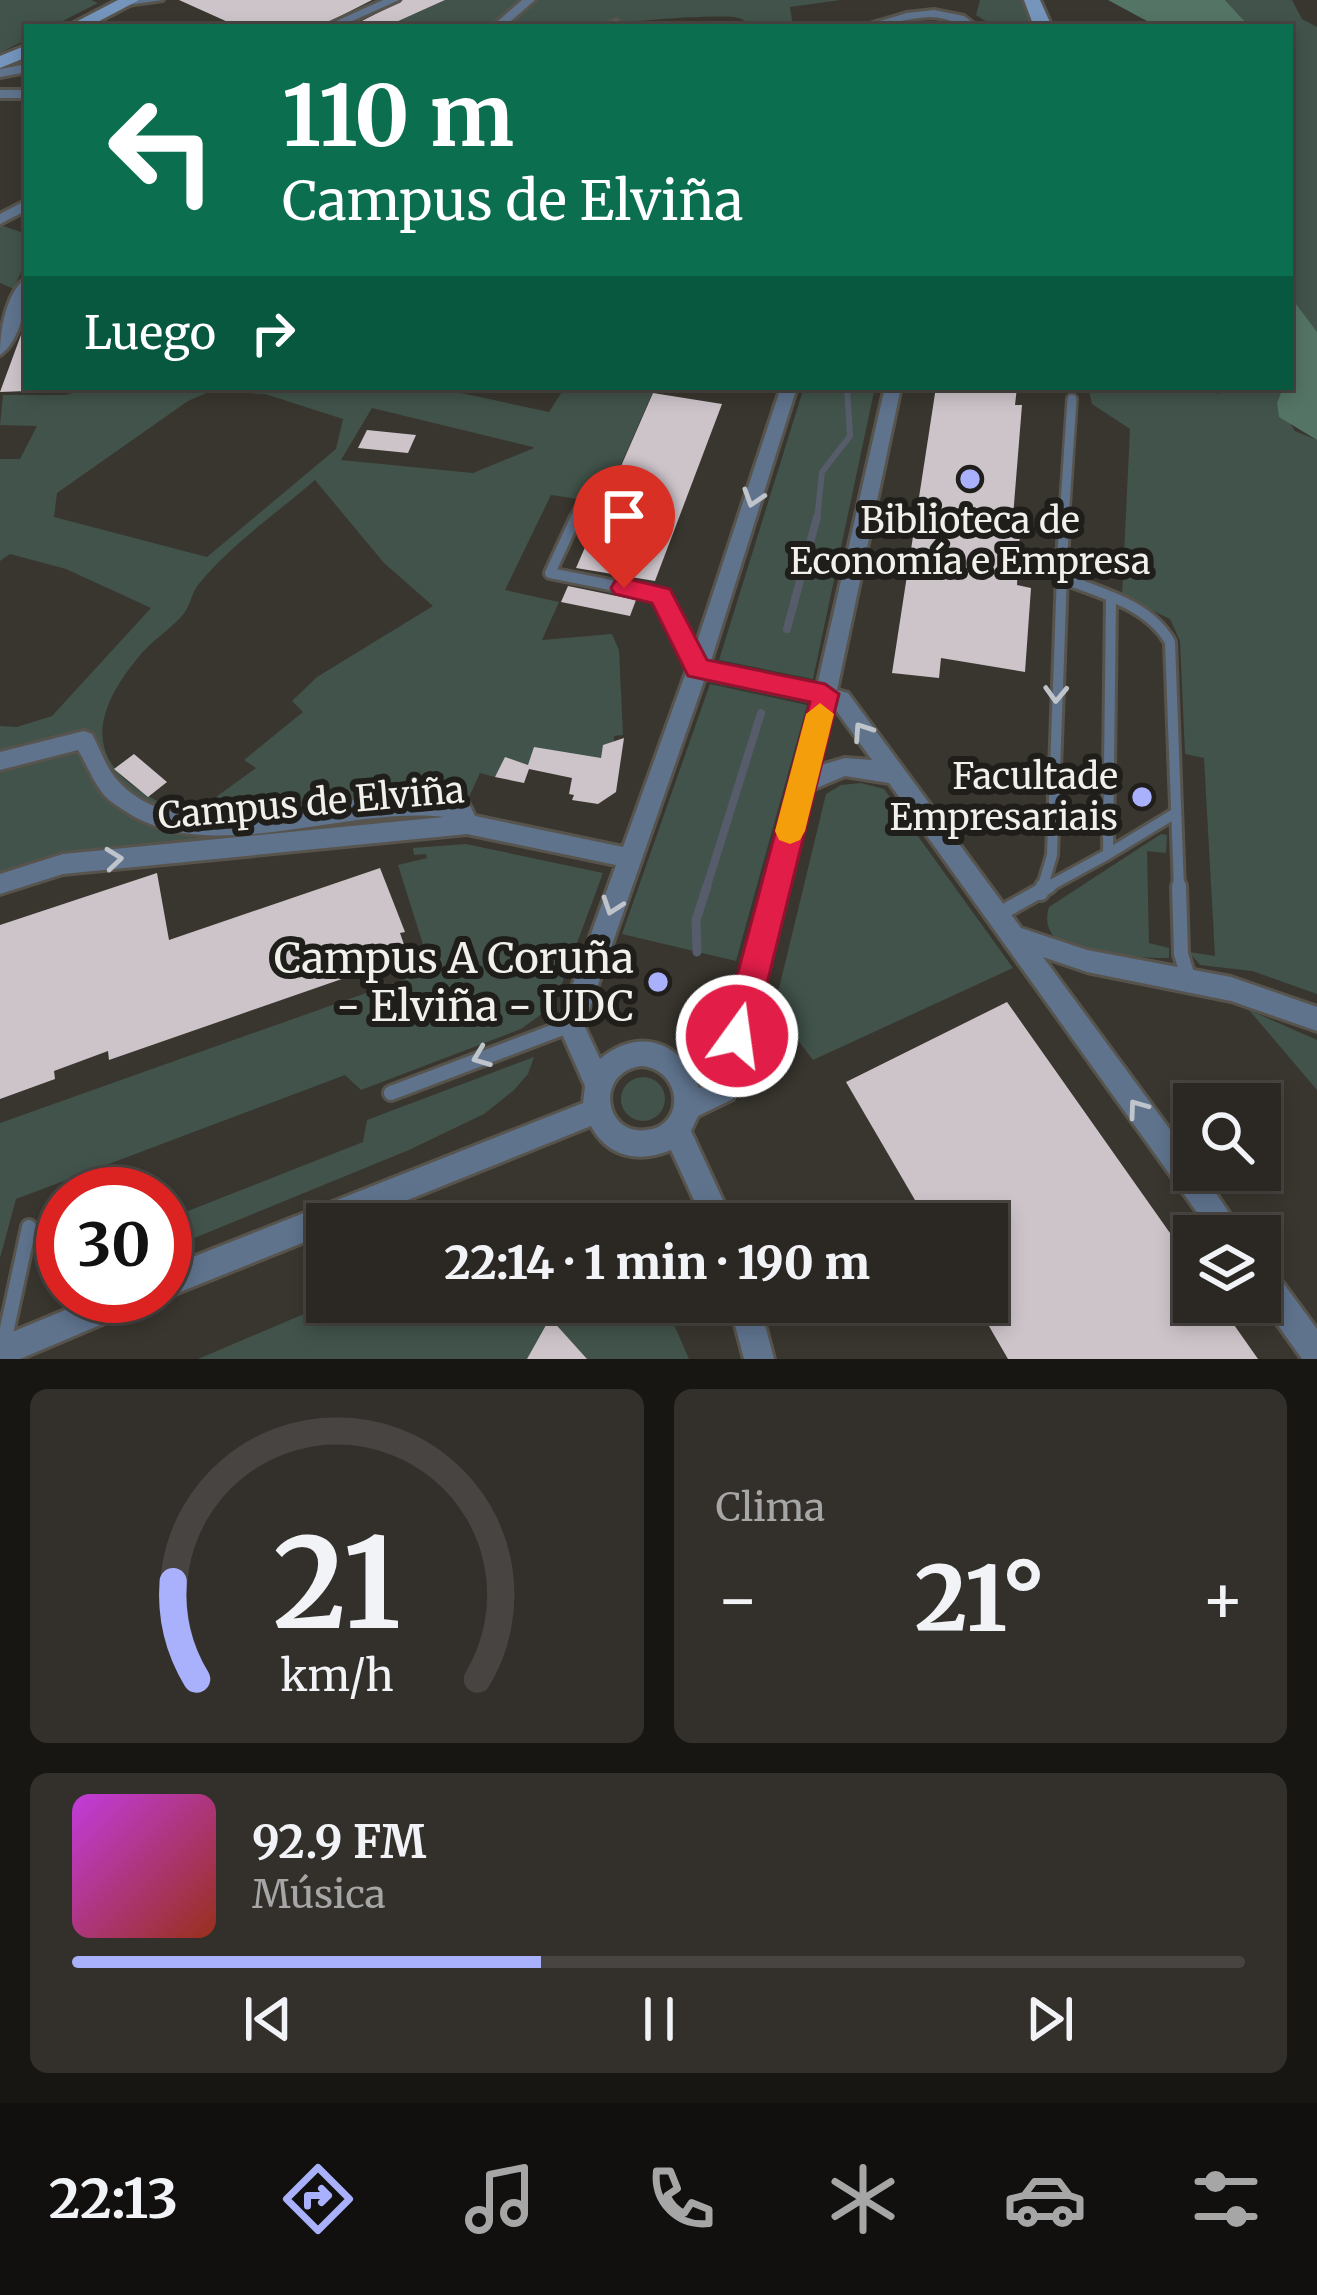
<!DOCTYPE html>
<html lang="es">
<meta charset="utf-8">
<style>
body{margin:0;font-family:Merriweather,serif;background:#33302b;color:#f1f3f6;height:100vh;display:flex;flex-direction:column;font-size:45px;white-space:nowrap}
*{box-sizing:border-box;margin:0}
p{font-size:39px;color:#a6a6a6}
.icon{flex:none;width:66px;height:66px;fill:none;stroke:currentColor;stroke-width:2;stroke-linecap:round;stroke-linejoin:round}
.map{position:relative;height:1359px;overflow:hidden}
.details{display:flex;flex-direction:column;gap:30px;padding:30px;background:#181613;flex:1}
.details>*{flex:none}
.hud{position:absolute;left:24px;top:24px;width:1269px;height:366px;border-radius:0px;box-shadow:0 6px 18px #0003,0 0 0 3px #474441;background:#0b6e4f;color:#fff;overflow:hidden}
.fabs{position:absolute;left:1173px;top:1083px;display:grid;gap:24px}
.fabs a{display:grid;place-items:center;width:108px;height:108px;border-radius:0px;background:#2b2823;box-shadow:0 6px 18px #0003,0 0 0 3px #474441;font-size:60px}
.speed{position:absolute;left:36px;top:1167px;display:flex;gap:24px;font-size:60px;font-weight:700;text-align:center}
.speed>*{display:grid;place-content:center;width:156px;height:156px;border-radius:50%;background:#2b2823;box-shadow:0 6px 18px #0003,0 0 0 3px #474441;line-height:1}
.speed .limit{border:18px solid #d22;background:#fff;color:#111}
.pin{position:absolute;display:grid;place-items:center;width:102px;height:102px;color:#fff;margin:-123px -51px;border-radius:50% 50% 50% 0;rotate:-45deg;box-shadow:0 0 12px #0007}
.pin .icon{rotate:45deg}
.me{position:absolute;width:132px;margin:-66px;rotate:14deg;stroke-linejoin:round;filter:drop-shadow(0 0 9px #0008)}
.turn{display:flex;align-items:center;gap:42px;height:252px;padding:0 60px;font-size:54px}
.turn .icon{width:156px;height:156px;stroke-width:2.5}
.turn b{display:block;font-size:84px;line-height:102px}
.then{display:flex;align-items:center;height:114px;padding:0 60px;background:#0003;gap:24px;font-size:45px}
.big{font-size:90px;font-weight:800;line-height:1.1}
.details .widget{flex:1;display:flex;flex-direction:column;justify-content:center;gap:18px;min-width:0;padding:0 42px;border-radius:18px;background:#33302b}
.details .dial{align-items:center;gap:0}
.dial svg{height:312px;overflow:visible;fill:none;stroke:#474441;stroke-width:7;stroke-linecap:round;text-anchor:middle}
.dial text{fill:#f1f3f6;stroke:none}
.song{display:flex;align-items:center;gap:36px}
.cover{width:144px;height:144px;border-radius:18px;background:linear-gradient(135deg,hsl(290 70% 55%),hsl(10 70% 35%))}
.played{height:12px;border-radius:6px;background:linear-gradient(90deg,#a9b0fc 40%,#474441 40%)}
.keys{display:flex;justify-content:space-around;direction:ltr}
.heat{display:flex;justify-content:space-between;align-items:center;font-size:66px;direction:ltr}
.details .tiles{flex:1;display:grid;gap:30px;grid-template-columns:1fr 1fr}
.widget:last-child{grid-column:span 2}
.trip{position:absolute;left:306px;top:1203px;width:702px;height:120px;border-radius:0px;background:#2b2823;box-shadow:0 6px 18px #0003,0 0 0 3px #474441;font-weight:800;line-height:120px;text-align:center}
.dock{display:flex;height:192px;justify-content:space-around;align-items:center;background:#11100e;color:#a6a6a6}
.dock .icon{width:84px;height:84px}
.dock .selected{color:#a9b0fc}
.dock b{font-size:54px;color:#f1f3f6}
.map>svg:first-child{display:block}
</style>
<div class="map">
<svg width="1317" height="1359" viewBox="0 0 1317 1359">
<rect width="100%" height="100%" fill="#39362f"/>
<!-- green -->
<path fill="#41534a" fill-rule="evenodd" d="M0,0H91L98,3L51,27H27V39L0,53Z
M445,0H841L790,7L793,27C781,27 765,30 754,27C748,25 744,19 738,18C724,13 611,22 595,27H385Z
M980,0H1022L1033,27H995L976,15Z
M1225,0H1292L1302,19L1317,27V355L1290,300V27H1250Z
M0,225L27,234V257L14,289L0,283Z
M96,387H433L549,412L565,387H655L604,503L551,495L505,590L559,602L542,640L612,634L619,650L623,735L614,736V741L603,747L601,758L528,765L505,758L495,777L480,773L468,799L443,821L0,875V726L17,727L52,716L151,608L66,569L10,554L0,561V459H20L37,426L0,425L3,395H65ZM211,391L265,394L343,419L336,449L207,557L54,517L57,493L188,401ZM372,408L533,447L534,448L473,473L341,460ZM315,480L384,563L433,606L317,677L292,701L303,712L244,760L256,768L190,816C100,780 72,736 141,654C153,640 169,630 181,617C190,608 191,594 198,585C230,545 277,513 315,480Z
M804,387H875L813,679L719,660Z
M1075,387H1196L1219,394L1217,387H1283L1277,403L1295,431L1317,440V994L1252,971L1200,965L1189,952L1215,956L1204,758L1185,754L1180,641L1170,619L1122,596L1130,429L1092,404L1089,390Z
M710,684L807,705L736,961L622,934Z
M861,783L884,789L1013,968L813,1060L774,1009L826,794L841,785Z
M1161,834L1167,835L1166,853L1147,851L1149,943L1169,948V958C1147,959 1079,952 1061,941C1047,934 1045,920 1049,907Z
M466,844L603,873L554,1005L521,1029L361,1090L345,1075L16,1199L0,1258V1123L431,970L398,865L427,858L426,854L414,855L413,848Z
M1249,1010L1317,1040V1090Z
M534,1057L528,1074L514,1090L484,1114L409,1150L165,1250V1220L363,1142L367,1120Z
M621 1099a22 22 0 1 1 44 0a22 22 0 1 1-44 0Z
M332,1302H664L689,1359H198Z"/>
<!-- forest -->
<path fill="#547465" d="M1108,0H1225L1250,27H1158Z
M1290,296L1317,332V440L1279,417L1277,403L1283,387H1290Z"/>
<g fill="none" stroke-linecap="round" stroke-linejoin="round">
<!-- stream-far2 -->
<path stroke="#565c6a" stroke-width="6" d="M817,520L822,472L850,436L847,387"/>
<!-- stream-far1 -->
<path stroke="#565c6a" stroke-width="8" d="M787,629L817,517
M706,889L761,713"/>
<!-- stream -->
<path stroke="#565c6a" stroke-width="9" d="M697,952L696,920L707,886"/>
</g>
<!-- building -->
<path fill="#cdc4ca" d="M179,0H372L319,27H239Z
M403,0H445L385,27H350Z
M27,325V391L0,392L25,324Z
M936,387H1017L1015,405H1022L1012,529L1020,530L1017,585L1031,588L1025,672L941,658L939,678L892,673Z
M653,393L722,404L655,581L576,568L596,522L608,518L604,505Z
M367,430L416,435L408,453L358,448Z
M568,586L636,600L630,616L561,602Z
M624,738L616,792L598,804L572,800L574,795L569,794L572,778L529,769L524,783L495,777L505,757L528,765L534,747L601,758L603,745Z
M134,754L167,782L148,797L114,769Z
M380,868L405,932L400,933L408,956L109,1060L108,1051L54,1071L55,1079L0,1099V925L157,873L169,940Z
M1007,1002L1194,1267V1302H1218L1258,1359H1008L975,1302H987V1224H929L846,1082Z
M550,1318L560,1329L587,1359H527Z"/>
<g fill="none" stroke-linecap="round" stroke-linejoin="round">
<defs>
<path id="lane-far2" d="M575,520L579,510L600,513
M1064,520L1072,399"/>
<path id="lane-far1" d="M576,517L550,573L661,595L697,668
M1060,577C1099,593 1148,603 1170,642L1179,889
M1108,854L1174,814
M1042,889L1052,855L1064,517
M1044,889L1108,854L1111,599"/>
<path id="lane" d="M1179,886L1181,954L1188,977
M1041,893L1043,886
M999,914L1049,886
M391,1093L568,1026
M807,1224L812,1222
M3,1347L29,1227"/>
<path id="street" d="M123,0H163L127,5Z
M383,0H399L339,27H323Z
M522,0H535L504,27H491Z
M934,10L964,16L978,27C961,27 948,17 930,17C906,18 884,27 860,27L907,13Z
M616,20L622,24L620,27H599Z
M27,64V72L0,77V69Z
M0,90H27V98H0Z
M27,200V210L0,224V214Z
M27,277C27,302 21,341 0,355C0,330 6,292 27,277Z
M781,387H797L710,664L817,686L885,387H901L837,690L848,693L1021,928L1087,950L1231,977L1317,1007V1031L1231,1001L1087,972L1043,957L1194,1162V1170H1200L1245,1236H1214L889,783L845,776L812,790L733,1099L698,1116L691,1131L734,1224H705L671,1150C640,1163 608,1158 591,1126L348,1224H327V1233L165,1298L161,1296H165V1268L583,1103L585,1086L558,1025L616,865L467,834L63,874L0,894V874L63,854L444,817C344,805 209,870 122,809C115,804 106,799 101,791C92,779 86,763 78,750L0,770V752L84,731L92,734C100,749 107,770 119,782C193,863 370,770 468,802L475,816L623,847L698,639ZM705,678L813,701L713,1082L699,1088C683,1042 639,1026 600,1059L584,1025ZM833,706L872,760L845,758L818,766ZM642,1066C682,1070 686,1125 647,1130C603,1136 595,1071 642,1066Z
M1260,1260L1270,1265L1317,1329V1359H1302L1260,1300Z
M99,1296H150L145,1306L20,1359H0V1337Z
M729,1302H759L774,1359H744Z"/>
<path id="secondary" d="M118,0H139L88,27H66Z
M1024,0H1040L1052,27H1034Z
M27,45V57L0,68V56Z"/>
</defs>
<!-- lane-far2 casing -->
<use href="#lane-far2" stroke="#57544d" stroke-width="14"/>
<!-- lane-far1 casing -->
<use href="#lane-far1" stroke="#57544d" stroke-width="16"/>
<!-- lane casing -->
<use href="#lane" stroke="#57544d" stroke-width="20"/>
<!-- street casing -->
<use href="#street" stroke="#57544d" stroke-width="6"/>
<!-- secondary casing -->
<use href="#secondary" stroke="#57544d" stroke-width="6"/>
<!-- lane-far2 -->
<use href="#lane-far2" stroke="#5f738d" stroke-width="9"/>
<!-- lane-far1 -->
<use href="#lane-far1" stroke="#5f738d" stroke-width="10"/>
<!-- lane -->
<use href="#lane" stroke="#5f738d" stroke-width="14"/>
<!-- street -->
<use href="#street" fill="#5f738d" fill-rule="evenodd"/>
<!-- secondary -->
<use href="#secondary" fill="#7595bd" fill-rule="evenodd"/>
</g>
<!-- one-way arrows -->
<defs><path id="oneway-chevron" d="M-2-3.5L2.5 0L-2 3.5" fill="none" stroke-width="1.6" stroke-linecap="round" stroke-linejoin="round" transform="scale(3)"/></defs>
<g stroke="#bfc4ca">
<use href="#oneway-chevron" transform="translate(753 498) rotate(108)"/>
<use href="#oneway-chevron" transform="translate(1056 694) rotate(92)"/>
<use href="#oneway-chevron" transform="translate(862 731) rotate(-124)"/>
<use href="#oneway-chevron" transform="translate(114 859) rotate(-6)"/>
<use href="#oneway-chevron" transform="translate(612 906) rotate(109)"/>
<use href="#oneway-chevron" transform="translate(481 1057) rotate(159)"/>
<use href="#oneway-chevron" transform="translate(1137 1108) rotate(-126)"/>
</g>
<!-- route -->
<path fill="#e11d48" stroke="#92132f" stroke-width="3" d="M624,578L670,589L707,660L825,684L839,694L754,1036L749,1047L737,1052L725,1047L721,1036L810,702L688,676L652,603L615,594L611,588L615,581Z"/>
<!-- slow -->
<path fill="#f59e0b" d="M820,703L834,714L805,831L800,840L790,844L779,840L775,831L806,714Z"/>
<!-- markers -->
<g fill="#a9b0fc" stroke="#1f1e1a" stroke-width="4.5">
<circle cx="970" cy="479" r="12"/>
<circle cx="1142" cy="797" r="12"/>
<circle cx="658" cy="982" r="12"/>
</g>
<g text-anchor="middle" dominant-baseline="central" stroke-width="12" stroke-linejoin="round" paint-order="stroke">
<!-- poi labels -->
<g font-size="36" fill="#f2f0eb" stroke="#1f1e1a">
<text x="970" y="520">Biblioteca de<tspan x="970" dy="41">Economía e Empresa</tspan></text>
<text x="1118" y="776" text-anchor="end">Facultade<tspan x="1118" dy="41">Empresariais</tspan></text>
</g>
<!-- street labels -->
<g font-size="36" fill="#f2f0eb" stroke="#1f1e1a">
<text transform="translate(311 803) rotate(-5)">Campus de Elviña</text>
</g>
<!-- near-poi labels -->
<g font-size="42" fill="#f2f0eb" stroke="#1f1e1a" text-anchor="end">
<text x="634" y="958">Campus A Coruña<tspan x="634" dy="48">- Elviña - UDC</tspan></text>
</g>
</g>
</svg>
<div class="fabs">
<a><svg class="icon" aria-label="search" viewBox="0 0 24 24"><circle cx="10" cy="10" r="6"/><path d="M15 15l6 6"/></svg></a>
<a><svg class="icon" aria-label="layers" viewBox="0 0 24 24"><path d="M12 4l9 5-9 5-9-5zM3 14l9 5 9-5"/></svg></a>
</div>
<div class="speed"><div class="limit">30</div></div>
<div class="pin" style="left:624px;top:588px;background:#d93025"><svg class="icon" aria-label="arrive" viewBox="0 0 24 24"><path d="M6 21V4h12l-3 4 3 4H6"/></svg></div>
<svg class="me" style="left:737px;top:1036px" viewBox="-20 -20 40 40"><circle r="17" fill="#e11d48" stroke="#fff" stroke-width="3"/><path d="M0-11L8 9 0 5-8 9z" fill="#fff"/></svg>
<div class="trip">22:14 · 1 min · 190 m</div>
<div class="hud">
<div class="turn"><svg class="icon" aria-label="left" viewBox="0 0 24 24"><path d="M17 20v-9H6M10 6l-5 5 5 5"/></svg><div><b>110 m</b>Campus de Elviña</div></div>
<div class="then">Luego<svg class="icon" aria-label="right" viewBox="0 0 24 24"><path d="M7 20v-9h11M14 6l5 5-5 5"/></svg></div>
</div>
</div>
<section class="details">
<div class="tiles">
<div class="widget dial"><svg viewBox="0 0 100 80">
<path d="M14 69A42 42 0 1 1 86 69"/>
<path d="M14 69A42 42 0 0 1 8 44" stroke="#a9b0fc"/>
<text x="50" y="56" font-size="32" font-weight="700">21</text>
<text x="50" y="72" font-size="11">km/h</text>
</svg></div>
<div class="widget"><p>Clima</p>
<div class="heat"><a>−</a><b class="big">21°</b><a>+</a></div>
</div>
<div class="widget">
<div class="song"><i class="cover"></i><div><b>92.9 FM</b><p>Música</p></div></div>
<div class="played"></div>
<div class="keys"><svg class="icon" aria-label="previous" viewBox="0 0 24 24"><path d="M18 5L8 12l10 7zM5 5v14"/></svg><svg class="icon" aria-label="pause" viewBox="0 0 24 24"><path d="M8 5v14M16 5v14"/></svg><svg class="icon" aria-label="next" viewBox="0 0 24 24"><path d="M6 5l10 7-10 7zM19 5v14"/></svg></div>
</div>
</div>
</section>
<nav class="dock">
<b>22:13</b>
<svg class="icon selected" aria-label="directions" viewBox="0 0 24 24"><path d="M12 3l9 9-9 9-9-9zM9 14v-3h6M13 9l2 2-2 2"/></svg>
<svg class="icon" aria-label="music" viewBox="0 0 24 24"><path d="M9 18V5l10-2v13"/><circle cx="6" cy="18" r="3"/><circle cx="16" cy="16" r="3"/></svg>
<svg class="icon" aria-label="phone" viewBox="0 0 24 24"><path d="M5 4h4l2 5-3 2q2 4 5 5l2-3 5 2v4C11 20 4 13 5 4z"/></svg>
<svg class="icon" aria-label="climate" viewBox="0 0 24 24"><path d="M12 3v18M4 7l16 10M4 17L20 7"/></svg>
<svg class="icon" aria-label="car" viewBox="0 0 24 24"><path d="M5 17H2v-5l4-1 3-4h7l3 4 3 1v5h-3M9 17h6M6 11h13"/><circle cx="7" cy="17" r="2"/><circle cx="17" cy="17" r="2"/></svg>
<svg class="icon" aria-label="filters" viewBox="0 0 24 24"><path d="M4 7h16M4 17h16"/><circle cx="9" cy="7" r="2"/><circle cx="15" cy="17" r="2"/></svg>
</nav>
